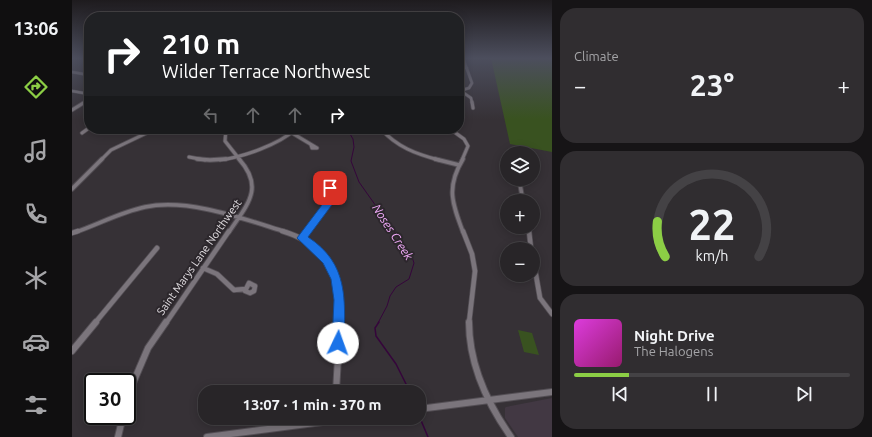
<!DOCTYPE html>
<meta charset="utf-8">
<style>
body{margin:0;font-family:Ubuntu,sans-serif;background:#302d30;color:#f1f3f6;height:100vh;display:flex;flex-direction:column;font-size:15px;white-space:nowrap}
*{box-sizing:border-box;margin:0}
p{font-size:13px;color:#a5a5a8}
.icon{flex:none;width:22px;height:22px;fill:none;stroke:currentColor;stroke-width:2;stroke-linecap:round;stroke-linejoin:round}
.map{position:relative;flex:1;overflow:hidden}
.sheet{display:flex;flex-direction:column;gap:8px;padding:8px;background:#161416;width:320px}
.sheet>*{flex:none}
.hud{position:absolute;left:12px;top:12px;width:380px;height:122px;border-radius:16px;box-shadow:0 2px 10px #0003,0 0 0 1px #444245;background:#202124;color:#fff;overflow:hidden}
.buttons{position:absolute;left:428px;top:146px;display:grid;gap:8px}
.buttons a{display:grid;place-items:center;width:40px;height:40px;border-radius:50%;background:#282528;box-shadow:0 2px 10px #0003,0 0 0 1px #444245;font-size:20px}
.speed{position:absolute;left:12px;top:373px;display:flex;gap:8px;font-size:20px;font-weight:700;text-align:center}
.speed>*{display:grid;place-content:center;width:52px;height:52px;border-radius:50%;background:#282528;box-shadow:0 2px 10px #0003,0 0 0 1px #444245;line-height:1}
.speed .limit{border:2px solid #111;border-radius:6px;background:#fff;color:#111}
.pin{position:absolute;display:grid;place-items:center;width:34px;height:34px;color:#fff;margin:-17px;border-radius:8px;box-shadow:0 2px 6px #0006}
.me{position:absolute;width:44px;margin:-22px;rotate:3deg;stroke-linejoin:round;filter:drop-shadow(0 0 3px #0008)}
.turn{display:flex;align-items:center;gap:14px;height:84px;padding:0 12px;font-size:18px}
.turn .icon{width:52px;height:52px;stroke-width:2.5}
.turn b{display:block;font-size:28px;line-height:34px}
.lanes{display:flex;align-items:center;height:38px;padding:0 12px;background:#0003;justify-content:center;gap:20px;direction:ltr}
.lanes .off{opacity:.35}
.big{font-size:30px;font-weight:700;line-height:1.1}
.sheet .tile{flex:1;display:flex;flex-direction:column;justify-content:center;gap:6px;min-width:0;padding:0 14px;border-radius:16px;background:#302d30}
.sheet .dial{align-items:center;gap:0}
.dial svg{height:104px;overflow:visible;fill:none;stroke:#444245;stroke-width:7;stroke-linecap:round;text-anchor:middle}
.dial text{fill:#f1f3f6;stroke:none}
.song{display:flex;align-items:center;gap:12px}
.cover{width:48px;height:48px;border-radius:6px;background:linear-gradient(135deg,hsl(300 70% 55%),hsl(320 70% 35%))}
.played{height:4px;border-radius:2px;background:linear-gradient(90deg,#8cce45 20%,#444245 20%)}
.keys{display:flex;justify-content:space-around;direction:ltr}
.heat{display:flex;justify-content:space-between;align-items:center;font-size:22px;direction:ltr}
.trip{position:absolute;left:126px;top:385px;width:228px;height:40px;border-radius:16px;background:#282528;box-shadow:0 2px 10px #0003,0 0 0 1px #444245;font-weight:700;line-height:40px;text-align:center}
main{display:flex;flex:1;min-height:0}
.dock{display:flex;flex-direction:column;width:72px;justify-content:space-around;align-items:center;background:#100f10;color:#a5a5a8}
.dock .icon{width:28px;height:28px}
.dock .current{color:#8cce45}
.dock b{font-size:18px;color:#f1f3f6}
.map>svg:first-child{display:block}
</style>
<main>
<nav class="dock">
<b>13:06</b>
<svg class="icon current" aria-label="directions" viewBox="0 0 24 24"><path d="M12 3l9 9-9 9-9-9zM9 14v-3h6M13 9l2 2-2 2"/></svg>
<svg class="icon" aria-label="music" viewBox="0 0 24 24"><path d="M9 18V5l10-2v13"/><circle cx="6" cy="18" r="3"/><circle cx="16" cy="16" r="3"/></svg>
<svg class="icon" aria-label="phone" viewBox="0 0 24 24"><path d="M5 4h4l2 5-3 2q2 4 5 5l2-3 5 2v4C11 20 4 13 5 4z"/></svg>
<svg class="icon" aria-label="climate" viewBox="0 0 24 24"><path d="M12 3v18M4 7l16 10M4 17L20 7"/></svg>
<svg class="icon" aria-label="car" viewBox="0 0 24 24"><path d="M5 17H2v-5l4-1 3-4h7l3 4 3 1v5h-3M9 17h6M6 11h13"/><circle cx="7" cy="17" r="2"/><circle cx="17" cy="17" r="2"/></svg>
<svg class="icon" aria-label="filters" viewBox="0 0 24 24"><path d="M4 7h16M4 17h16"/><circle cx="9" cy="7" r="2"/><circle cx="15" cy="17" r="2"/></svg>
</nav>
<div class="map">
<svg width="480" height="437" viewBox="0 0 480 437">
<rect width="100%" height="100%" fill="#363136"/>
<!-- built -->
<path fill="#423843" d="M480,398V437H446L433,418V408L434,407Z"/>
<!-- green -->
<path fill="#395220" d="M419,58H480V152L438,144Z
M446,330L460,333L467,355L452,352Z"/>
<g fill="none" stroke-linecap="round" stroke-linejoin="round">
<!-- stream-far1 -->
<path stroke="#35053b" stroke-width="1" d="M275,129L281,139L282,147L279,161L287,182L340,257L342,263L337,279L324,287L318,296L315,306L306,323"/>
<!-- stream -->
<path stroke="#35053b" stroke-width="1.5" d="M307,322L303,328L304,336L324,364L338,392
M348,418L356,437"/>
<defs>
<path id="minor-far4" d="M387,67L395,68
M0,72L17,75
M0,91L17,94
M387,91L397,88L400,83L391,58
M389,91L399,98L400,103
M11,103L17,100"/>
<path id="minor-far3" d="M400,102L401,108
M0,110L13,102
M154,129L153,141L168,160
M309,129C325,147 344,154 367,160
M378,129L392,139L396,146L390,160
M10,133L17,128
M220,133L245,148H240L239,145
M117,157L133,160
M29,160L39,150L83,129
M148,160C171,157 206,145 224,129"/>
<path id="minor-far2" d="M125,159L138,160L154,159
M363,159L387,165
M391,159C374,187 380,203 391,232
M447,179L451,201
M258,188L262,192L256,204V190Z
M0,189L30,159
M456,227L457,232
M4,232C27,224 49,212 73,207C117,198 172,219 214,232
M157,232C175,205 193,188 167,159
M235,232L256,204"/>
<path id="minor-far1" d="M210,231C258,245 268,276 268,323
M391,231L400,254L403,271L397,323
M457,231L459,249
M0,233L6,231
M230,238L235,231
M461,258L468,298L480,314
M131,268L145,274L162,290L173,289
M177,283L183,286L182,291L178,293L173,291Z
M23,323L85,248
M94,323L157,231"/>
<path id="minor" d="M397,322C397,364 415,403 439,437
M0,351L24,322
M264,392L268,322
M55,397L76,348L94,322
M347,409L480,392
M46,437L51,416
M135,437L281,418"/>
</defs>
<!-- minor-far4 casing -->
<use href="#minor-far4" stroke="#544f55" stroke-width="3.5"/>
<!-- minor-far3 casing -->
<use href="#minor-far3" stroke="#544f55" stroke-width="4.5"/>
<!-- minor-far2 casing -->
<use href="#minor-far2" stroke="#544f55" stroke-width="5.5"/>
<!-- minor-far1 casing -->
<use href="#minor-far1" stroke="#544f55" stroke-width="6"/>
<!-- minor casing -->
<use href="#minor" stroke="#544f55" stroke-width="8"/>
<!-- minor-far4 -->
<use href="#minor-far4" stroke="#7b757c" stroke-width="2.5"/>
<!-- minor-far3 -->
<use href="#minor-far3" stroke="#7b757c" stroke-width="3"/>
<!-- minor-far2 -->
<use href="#minor-far2" stroke="#7b757c" stroke-width="3.5"/>
<!-- minor-far1 -->
<use href="#minor-far1" stroke="#7b757c" stroke-width="4.5"/>
<!-- minor -->
<use href="#minor" stroke="#7b757c" stroke-width="6"/>
</g>
<!-- sky -->
<linearGradient id="sky" x2="0" y2="1"><stop stop-color="#1e1b1e"/><stop offset="0.49" stop-color="#4c4e5d"/><stop offset="1" stop-color="#4c4e5d" stop-opacity="0"/></linearGradient>
<rect width="480" height="119" fill="url(#sky)"/>
<!-- route -->
<path fill="#1a73e8" stroke="#114b97" d="M258,185L261,186L266,192L265,198L236,237C277,264 273,300 272,343L270,348L266,350L261,348L260,343L262,300L259,279L251,263L225,238L256,197L257,193L254,188Z"/>
<g text-anchor="middle" dominant-baseline="central" stroke-width="4" stroke-linejoin="round" paint-order="stroke">
<!-- street labels -->
<g font-size="11" fill="#e2dee2" stroke="#2c272c">
<text transform="translate(127 257) rotate(-55)">Saint Marys Lane Northwest</text>
</g>
<!-- water labels -->
<g font-size="12" font-style="italic" fill="#f2aafa" stroke="#2c272c">
<text transform="translate(321 232) rotate(57)">Noses Creek</text>
</g>
</g>
</svg>
<div class="buttons">
<a><svg class="icon" aria-label="layers" viewBox="0 0 24 24"><path d="M12 4l9 5-9 5-9-5zM3 14l9 5 9-5"/></svg></a>
<a>+</a>
<a>−</a>
</div>
<div class="speed"><div class="limit">30</div></div>
<div class="pin" style="left:258px;top:188px;background:#d93025"><svg class="icon" aria-label="arrive" viewBox="0 0 24 24"><path d="M6 21V4h12l-3 4 3 4H6"/></svg></div>
<svg class="me" style="left:266px;top:343px" viewBox="-20 -20 40 40"><circle r="19" fill="#fff"/><path d="M0-13L10 11 0 6-10 11z" fill="#1a73e8"/></svg>
<div class="trip">13:07 · 1 min · 370 m</div>
<div class="hud">
<div class="turn"><svg class="icon" aria-label="right" viewBox="0 0 24 24"><path d="M7 20v-9h11M14 6l5 5-5 5"/></svg><div><b>210 m</b>Wilder Terrace Northwest</div></div>
<div class="lanes"><svg class="icon off" aria-label="left" viewBox="0 0 24 24"><path d="M17 20v-9H6M10 6l-5 5 5 5"/></svg><svg class="icon off" aria-label="ahead" viewBox="0 0 24 24"><path d="M12 20V5M6 11l6-6 6 6"/></svg><svg class="icon off" aria-label="ahead" viewBox="0 0 24 24"><path d="M12 20V5M6 11l6-6 6 6"/></svg><svg class="icon" aria-label="right" viewBox="0 0 24 24"><path d="M7 20v-9h11M14 6l5 5-5 5"/></svg></div>
</div>
</div>
<section class="sheet">
<div class="tile"><p>Climate</p>
<div class="heat"><a>−</a><b class="big">23°</b><a>+</a></div>
</div>
<div class="tile dial"><svg viewBox="0 0 100 80">
<path d="M14 69A42 42 0 1 1 86 69"/>
<path d="M14 69A42 42 0 0 1 8 42" stroke="#8cce45"/>
<text x="50" y="56" font-size="32" font-weight="700">22</text>
<text x="50" y="72" font-size="11">km/h</text>
</svg></div>
<div class="tile">
<div class="song"><i class="cover"></i><div><b>Night Drive</b><p>The Halogens</p></div></div>
<div class="played"></div>
<div class="keys"><svg class="icon" aria-label="previous" viewBox="0 0 24 24"><path d="M18 5L8 12l10 7zM5 5v14"/></svg><svg class="icon" aria-label="pause" viewBox="0 0 24 24"><path d="M8 5v14M16 5v14"/></svg><svg class="icon" aria-label="next" viewBox="0 0 24 24"><path d="M6 5l10 7-10 7zM19 5v14"/></svg></div>
</div>
</section>
</main>
